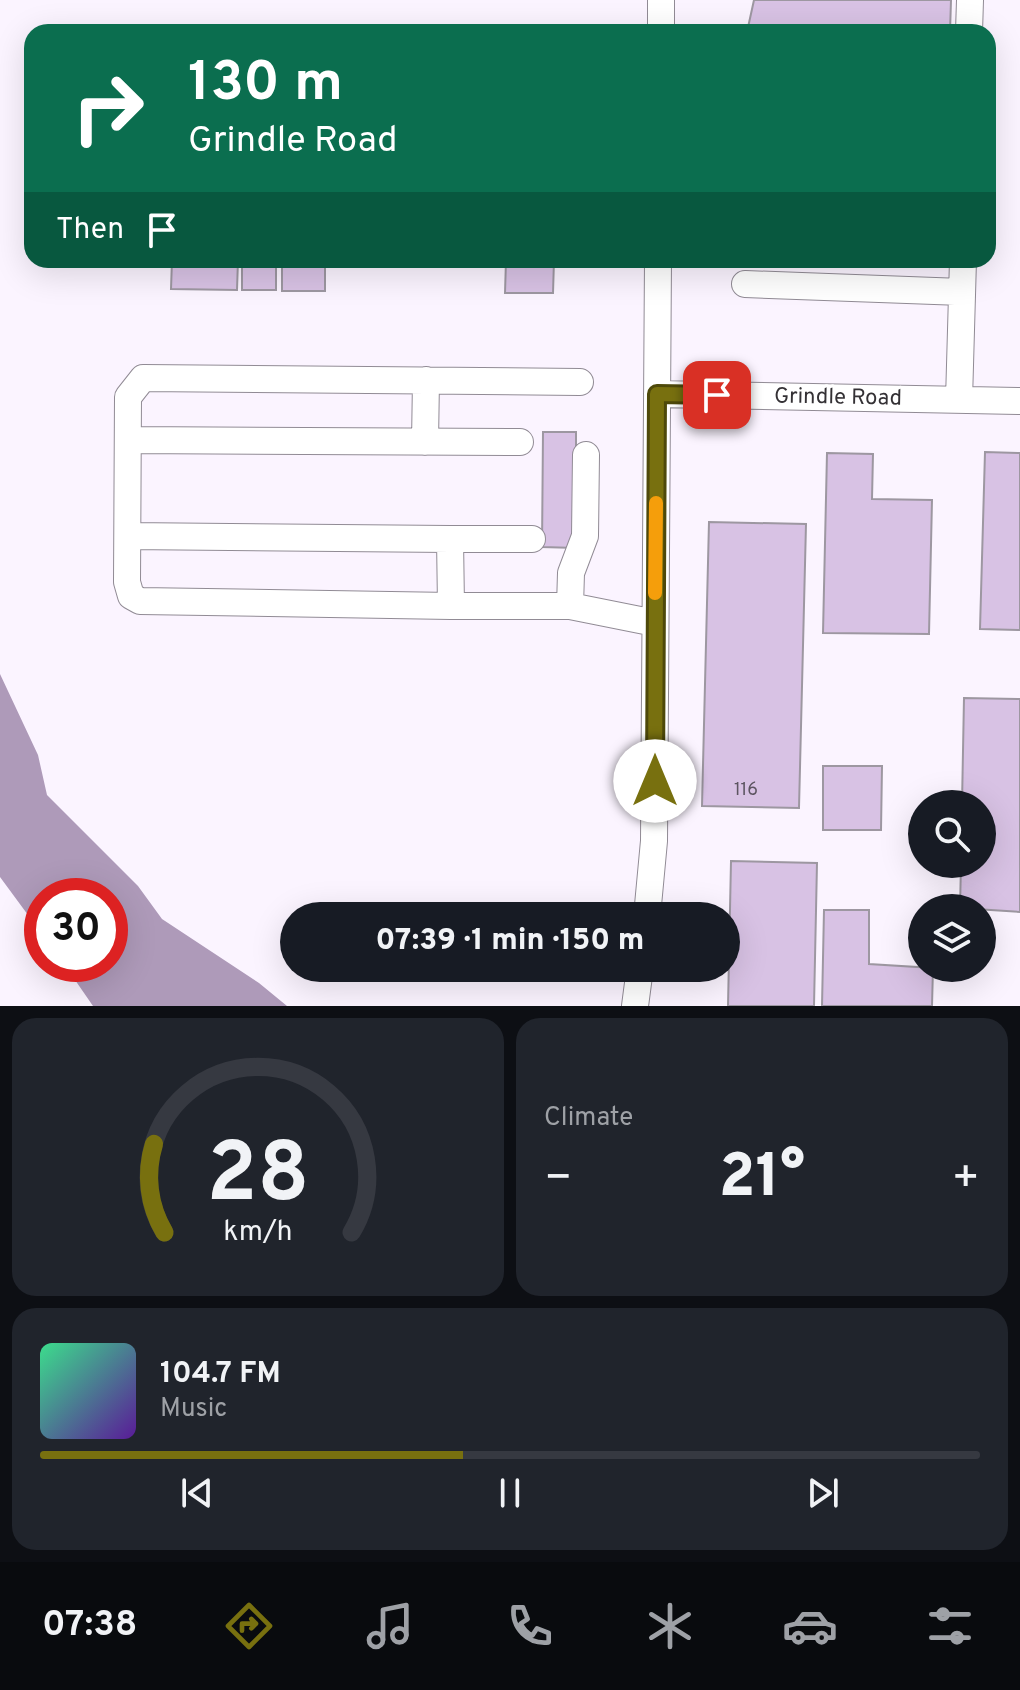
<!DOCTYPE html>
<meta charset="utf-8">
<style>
body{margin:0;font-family:Overpass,sans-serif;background:#20242c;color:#f1f3f6;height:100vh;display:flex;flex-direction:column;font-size:30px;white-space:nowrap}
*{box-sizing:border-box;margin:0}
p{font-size:26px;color:#9ea1a6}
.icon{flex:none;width:44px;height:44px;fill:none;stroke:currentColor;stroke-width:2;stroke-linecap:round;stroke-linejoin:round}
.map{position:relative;height:1006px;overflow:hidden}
.sheet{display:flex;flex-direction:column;gap:12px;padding:12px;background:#0d0f14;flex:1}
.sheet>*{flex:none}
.guide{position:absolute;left:24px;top:24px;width:972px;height:244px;border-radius:24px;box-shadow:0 8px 32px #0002;background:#0b6e4f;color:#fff;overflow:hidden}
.fabs{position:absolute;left:908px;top:790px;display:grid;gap:16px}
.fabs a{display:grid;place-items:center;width:88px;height:88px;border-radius:50%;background:#171b24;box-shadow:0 8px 32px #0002;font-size:40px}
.speed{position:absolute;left:24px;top:878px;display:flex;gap:16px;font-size:40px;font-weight:700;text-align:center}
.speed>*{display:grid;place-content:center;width:104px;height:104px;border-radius:50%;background:#171b24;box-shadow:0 8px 32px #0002;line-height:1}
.speed .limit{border:12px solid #d22;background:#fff;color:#111}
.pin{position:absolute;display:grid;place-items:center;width:68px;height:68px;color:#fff;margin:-34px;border-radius:16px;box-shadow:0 4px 12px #0006}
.me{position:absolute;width:88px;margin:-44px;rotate:0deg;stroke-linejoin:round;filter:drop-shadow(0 0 6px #0008)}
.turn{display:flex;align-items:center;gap:28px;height:168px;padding:0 32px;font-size:36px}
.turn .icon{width:104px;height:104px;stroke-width:2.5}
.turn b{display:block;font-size:56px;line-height:68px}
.then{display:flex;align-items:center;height:76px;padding:0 32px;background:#0003;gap:16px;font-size:30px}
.big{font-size:60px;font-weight:800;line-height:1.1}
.sheet .card{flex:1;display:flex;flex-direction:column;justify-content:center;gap:12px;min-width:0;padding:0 28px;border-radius:24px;background:#20242c}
.sheet .dial{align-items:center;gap:0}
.dial svg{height:208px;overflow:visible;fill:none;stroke:#363941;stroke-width:7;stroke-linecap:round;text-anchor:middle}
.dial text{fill:#f1f3f6;stroke:none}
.song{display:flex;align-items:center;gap:24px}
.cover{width:96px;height:96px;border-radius:12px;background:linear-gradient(135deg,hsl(150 70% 55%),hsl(270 70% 35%))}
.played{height:8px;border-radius:4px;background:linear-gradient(90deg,#78700f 45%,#363941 45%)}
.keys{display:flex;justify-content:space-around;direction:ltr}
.heat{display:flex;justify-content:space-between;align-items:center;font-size:44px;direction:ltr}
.sheet .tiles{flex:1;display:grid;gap:12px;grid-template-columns:1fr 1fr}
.card:last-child{grid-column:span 2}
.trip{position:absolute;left:280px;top:902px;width:460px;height:80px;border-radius:40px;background:#171b24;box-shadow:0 8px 32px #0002;font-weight:800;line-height:80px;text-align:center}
.dock{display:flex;height:128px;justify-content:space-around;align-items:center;background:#090b0e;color:#9ea1a6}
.dock .icon{width:56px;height:56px}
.dock .selected{color:#78700f}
.dock b{font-size:36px;color:#f1f3f6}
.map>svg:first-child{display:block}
</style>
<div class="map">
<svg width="1020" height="1006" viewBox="0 0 1020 1006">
<rect width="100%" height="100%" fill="#fbf4ff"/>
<!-- water -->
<path fill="#ae9ab9" d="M0,674L38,755L47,795L138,886L162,919L259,983L287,1006H93L64,964H110V896H42V934L0,877Z"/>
<!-- building -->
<path fill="#d8c2e4" stroke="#9d97a1" stroke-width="2" d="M754,0H951L950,32H747Z
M172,260H238L237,290L171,289Z
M242,260H276V290H242Z
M282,260H325V291H282Z
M506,260H554L553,293H505Z
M543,432H576V548L542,547Z
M985,452L1020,453V630L980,629Z
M827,453L873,454L872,499L932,500L929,634L823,633Z
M709,522L806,524L799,808L702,806Z
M964,698L1020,699V912L960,908L961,864H982V804H962Z
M823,766H882L881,830H823Z
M731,861L817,863L814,1006H728Z
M824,910H869V964L933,968L932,1006H822Z"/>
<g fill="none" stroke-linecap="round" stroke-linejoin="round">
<defs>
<path id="minor" d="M661,32V0
M969,32L970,0
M745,284L962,292
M657,394L1020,401
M959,400L963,260
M128,440L520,442
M425,442L426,380
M128,536L450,539
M532,539H450L451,606H570L655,623
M451,606L140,601L131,596L127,582L128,397L143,378L580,382
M570,606L571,573L585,536L586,455
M647,916L654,841L658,260
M635,1006L640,968"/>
</defs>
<!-- minor casing -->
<use href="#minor" stroke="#918b95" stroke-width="28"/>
<!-- minor -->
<use href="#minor" stroke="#fff" stroke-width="26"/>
</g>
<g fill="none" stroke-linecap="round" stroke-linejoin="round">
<defs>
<path id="route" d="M655,781L657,394L717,395"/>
</defs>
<!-- route casing -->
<use href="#route" stroke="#4e490a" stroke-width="20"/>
<!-- route -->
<use href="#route" stroke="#78700f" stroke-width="14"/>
<!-- slow -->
<path stroke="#f59e0b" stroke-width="14" d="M655,593L656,503"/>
</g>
<g text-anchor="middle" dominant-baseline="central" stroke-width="6" stroke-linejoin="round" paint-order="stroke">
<!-- number labels -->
<g font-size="18" fill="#5d5561">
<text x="746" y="790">116</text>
</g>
<!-- street labels -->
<g font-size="22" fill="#343135" stroke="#fff">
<text transform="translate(838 398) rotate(1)">Grindle Road</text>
</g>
</g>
</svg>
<div class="fabs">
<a><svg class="icon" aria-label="search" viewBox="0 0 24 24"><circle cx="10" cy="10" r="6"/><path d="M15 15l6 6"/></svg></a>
<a><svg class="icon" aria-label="layers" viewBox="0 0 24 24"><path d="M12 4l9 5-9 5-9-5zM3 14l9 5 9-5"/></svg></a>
</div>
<div class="speed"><div class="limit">30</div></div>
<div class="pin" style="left:717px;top:395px;background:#d93025"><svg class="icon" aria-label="arrive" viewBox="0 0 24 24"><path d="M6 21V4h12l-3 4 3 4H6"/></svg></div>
<svg class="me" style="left:655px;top:781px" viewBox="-20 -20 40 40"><circle r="19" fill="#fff"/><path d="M0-13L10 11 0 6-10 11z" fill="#78700f"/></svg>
<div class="trip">07:39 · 1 min · 150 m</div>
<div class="guide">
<div class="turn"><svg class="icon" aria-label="right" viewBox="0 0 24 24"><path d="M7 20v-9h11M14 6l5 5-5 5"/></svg><div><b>130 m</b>Grindle Road</div></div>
<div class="then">Then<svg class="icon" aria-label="arrive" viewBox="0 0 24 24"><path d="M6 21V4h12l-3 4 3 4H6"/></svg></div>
</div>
</div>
<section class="sheet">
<div class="tiles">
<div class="card dial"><svg viewBox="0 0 100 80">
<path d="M14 69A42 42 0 1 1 86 69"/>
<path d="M14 69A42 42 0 0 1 10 35" stroke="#78700f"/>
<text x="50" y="56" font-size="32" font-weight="700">28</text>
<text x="50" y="72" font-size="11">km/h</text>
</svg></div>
<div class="card"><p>Climate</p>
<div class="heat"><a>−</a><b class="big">21°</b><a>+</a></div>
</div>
<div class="card">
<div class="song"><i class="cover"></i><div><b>104.7 FM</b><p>Music</p></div></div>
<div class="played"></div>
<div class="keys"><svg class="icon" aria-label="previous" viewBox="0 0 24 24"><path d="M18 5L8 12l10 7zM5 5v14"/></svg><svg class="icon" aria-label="pause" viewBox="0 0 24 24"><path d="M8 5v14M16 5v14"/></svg><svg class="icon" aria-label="next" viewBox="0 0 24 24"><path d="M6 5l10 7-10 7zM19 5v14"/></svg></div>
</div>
</div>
</section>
<nav class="dock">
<b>07:38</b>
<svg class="icon selected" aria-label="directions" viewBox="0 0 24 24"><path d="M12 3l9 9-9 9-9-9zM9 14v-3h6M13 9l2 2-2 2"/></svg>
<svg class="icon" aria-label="music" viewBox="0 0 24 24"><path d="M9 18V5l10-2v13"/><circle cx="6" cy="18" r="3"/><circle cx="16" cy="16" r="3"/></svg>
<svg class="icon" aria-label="phone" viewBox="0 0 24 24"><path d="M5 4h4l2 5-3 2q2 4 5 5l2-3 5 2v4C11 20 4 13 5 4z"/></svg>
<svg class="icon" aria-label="climate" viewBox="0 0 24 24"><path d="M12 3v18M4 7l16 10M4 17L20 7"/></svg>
<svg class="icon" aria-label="car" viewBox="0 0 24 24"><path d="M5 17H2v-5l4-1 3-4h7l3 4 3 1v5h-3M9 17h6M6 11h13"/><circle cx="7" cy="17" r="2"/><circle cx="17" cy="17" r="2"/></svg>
<svg class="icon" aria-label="filters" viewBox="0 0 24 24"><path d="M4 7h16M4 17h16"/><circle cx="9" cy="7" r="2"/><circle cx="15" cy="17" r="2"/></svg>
</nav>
